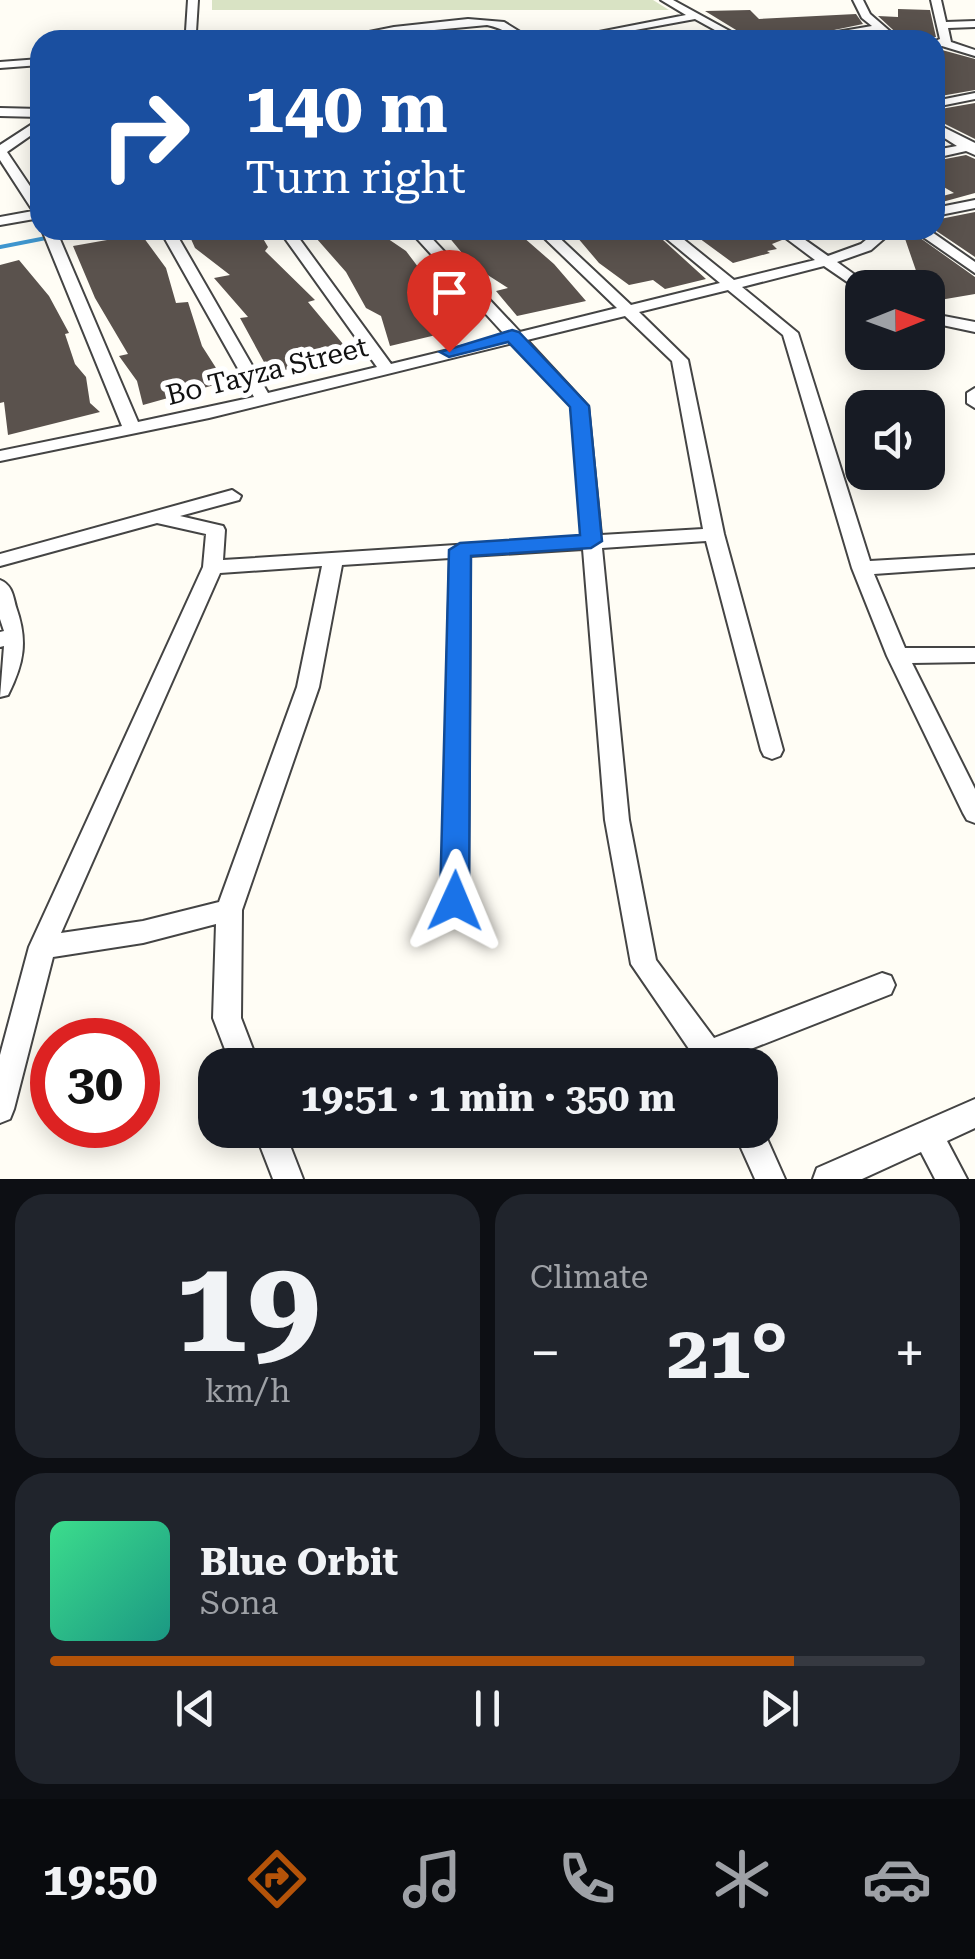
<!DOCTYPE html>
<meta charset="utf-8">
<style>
body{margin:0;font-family:"Roboto Serif",serif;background:#20242c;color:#f1f3f6;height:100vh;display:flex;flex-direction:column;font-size:38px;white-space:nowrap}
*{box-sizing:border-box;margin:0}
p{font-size:32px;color:#9ea1a6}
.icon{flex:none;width:55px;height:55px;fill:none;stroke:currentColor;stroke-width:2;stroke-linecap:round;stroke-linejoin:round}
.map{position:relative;height:1179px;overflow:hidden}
.panel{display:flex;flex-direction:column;gap:15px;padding:15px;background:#0d0f14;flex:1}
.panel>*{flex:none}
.banner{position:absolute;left:30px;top:30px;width:915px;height:210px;border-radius:30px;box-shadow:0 5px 25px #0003;background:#1a4fa0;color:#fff;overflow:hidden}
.needle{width:65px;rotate:89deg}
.buttons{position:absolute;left:845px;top:270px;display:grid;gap:20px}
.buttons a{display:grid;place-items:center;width:100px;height:100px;border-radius:20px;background:#171b24;box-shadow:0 5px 25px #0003;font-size:50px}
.speed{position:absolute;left:30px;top:1018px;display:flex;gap:20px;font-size:50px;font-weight:700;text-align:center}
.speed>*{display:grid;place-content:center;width:130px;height:130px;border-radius:50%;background:#171b24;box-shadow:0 5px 25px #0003;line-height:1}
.speed .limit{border:15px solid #d22;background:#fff;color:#111}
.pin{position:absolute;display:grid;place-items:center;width:85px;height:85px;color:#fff;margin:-102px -42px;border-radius:50% 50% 50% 0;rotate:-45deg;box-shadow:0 0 10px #0007}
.pin .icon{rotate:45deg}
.me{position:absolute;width:110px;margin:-55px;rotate:1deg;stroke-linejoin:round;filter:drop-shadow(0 0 8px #0008)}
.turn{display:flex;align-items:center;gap:35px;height:210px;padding:0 50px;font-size:45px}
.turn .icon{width:130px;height:130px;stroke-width:2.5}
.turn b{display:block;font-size:70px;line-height:85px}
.big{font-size:75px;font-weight:700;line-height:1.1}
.panel .widget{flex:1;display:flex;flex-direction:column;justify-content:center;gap:15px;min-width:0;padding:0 35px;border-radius:30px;background:#20242c}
.panel .dial{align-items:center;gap:0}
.dial b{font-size:130px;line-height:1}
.song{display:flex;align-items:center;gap:30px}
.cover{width:120px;height:120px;border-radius:15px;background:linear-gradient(135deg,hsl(150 70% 55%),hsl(170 70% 35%))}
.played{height:10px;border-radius:5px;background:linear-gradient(90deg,#b45309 85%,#363941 85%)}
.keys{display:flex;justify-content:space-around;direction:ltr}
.heat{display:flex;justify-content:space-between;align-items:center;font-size:55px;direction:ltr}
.panel .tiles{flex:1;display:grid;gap:15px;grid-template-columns:1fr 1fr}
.widget:last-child{grid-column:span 2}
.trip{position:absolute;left:198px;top:1048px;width:580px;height:100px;border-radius:30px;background:#171b24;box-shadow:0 5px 25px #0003;font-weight:700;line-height:100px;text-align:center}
.tab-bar{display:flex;height:160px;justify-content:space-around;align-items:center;background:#090b0e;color:#9ea1a6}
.tab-bar .icon{width:70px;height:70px}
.tab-bar .active{color:#b45309}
.tab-bar b{font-size:45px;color:#f1f3f6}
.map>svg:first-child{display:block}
</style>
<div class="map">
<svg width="975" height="1179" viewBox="0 0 975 1179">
<rect width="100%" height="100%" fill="#fffdf5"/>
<!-- cemetery -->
<path fill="#d9e3c4" d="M212,0H653L669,10H212Z"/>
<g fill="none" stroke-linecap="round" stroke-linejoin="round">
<!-- stream -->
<path stroke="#3f96cf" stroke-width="4" d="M0,247L87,230"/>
</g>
<!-- building -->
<path fill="#5a524d" d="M898,9L930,10L936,37L904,40L878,16L898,17Z
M750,10L759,19L856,14L863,24L786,40H753L752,31L741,33L705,11Z
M942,50L975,59V90L935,97V51Z
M975,103V139L935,119V110Z
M966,155L975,159V193L935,204V198L954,193L935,182V161Z
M975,212V257L935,230V220Z
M187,230H258L268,247L265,251L315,300L308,302L353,356L270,373L240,318L248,317L214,278L230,275L195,248Z
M309,230H375L406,251L449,308L442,310L450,318L444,320L457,330L390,346L381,316L366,308L346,272Z
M443,230H515L554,264L586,301L517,316L496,291L508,288L472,265Z
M571,230H652L706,279L665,289L653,280L629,285L599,263Z
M688,230H771L782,240L772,244L777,249L767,251L770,253L733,263Z
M902,230H909L975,277V294L928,302V288H922Z
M141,234L166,268L176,303L188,302L202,346L225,382L143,405L137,381L119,356L128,354L95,298L73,246Z
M19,260L49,296L69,333L65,334L75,364L86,377L90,403L100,412L8,435L4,402L0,403V265Z"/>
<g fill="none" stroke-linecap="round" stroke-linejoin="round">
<defs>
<path id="minor" d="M188,0H198L196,32L190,40H179L186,31Z
M661,0H673L746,40H733L695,19L581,40H558L686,15Z
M853,0H863L870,14L900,40H889L878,31L817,40H790L872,26L862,18Z
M931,0H941L946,22L975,21V27L948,28L951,42L975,50V56L942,46L935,48V41L940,39Z
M468,19L504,22L533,40C516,40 504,28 487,25L329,40L394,27Z
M40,59V65L0,68V62Z
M975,93V99L935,107V101Z
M0,108L40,109V117L0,116Z
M40,119V129L7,152L40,201V218L0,225V217L33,211L0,160V145Z
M935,123L975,143V155L966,151L935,158V150L957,146L935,132Z
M975,200V208L935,216V208Z
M42,230H56L138,422L254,397L160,230H174L268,393L377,367L279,230H293L391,364L506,336L409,230H424L520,332L617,308L536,230H551L631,305L720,283L656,230H672L734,280L815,260L775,230H791L828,256L861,244L878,230H894L871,250L837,262L869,285L871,288H862V292L824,266L742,287L798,333L870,561L975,555V567L874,574L905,648H975V662L912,663L975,789V823L967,820L963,813L887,656L852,568L783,335L728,290L639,312L688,360L724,534L783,750L780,756L772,759L764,756L761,750L706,541L602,548L629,820L656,960L714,1038L882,973L891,976L895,985L891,994L728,1058L731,1065H700L631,964L605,820L583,549L470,556L468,901L464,909L455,912L446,909L442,901L450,558L342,565L319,687L242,910L241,1018L259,1065H231L213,1018L216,924L143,943L53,957L14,1109L10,1119L0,1123V1055L29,947L203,567L206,534L157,523L0,566V554L232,490L241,496L239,500L180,516L223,526L225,530L223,560L582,537L572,407L513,343L209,418L0,461V451L122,426ZM625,316L672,361L703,529L601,535L588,406L527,340ZM322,566L297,687L219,902L143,921L61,933L220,573Z
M913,230H929L975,262V273Z
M928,313L975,322V332L928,322Z
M975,388V408L967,403V393Z
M0,580C12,585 13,595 16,607C28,641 24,663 8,695L0,697L4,646L0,647V632L4,631L0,619Z
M975,1099V1128L947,1141L967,1179H935L921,1152L862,1179H813L817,1168Z
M760,1123L785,1179H755L733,1130H760Z
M254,1130H284L303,1179H273Z"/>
</defs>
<!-- minor casing -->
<use href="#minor" stroke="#444" stroke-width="4"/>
<!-- minor -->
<use href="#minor" fill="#fff" fill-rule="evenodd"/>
</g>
<!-- route -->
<path fill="#1a73e8" stroke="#114b97" stroke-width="2.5" d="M512,330L519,332L589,406L602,541L591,548L471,556L469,901L465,909L455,913L445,909L440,901L449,550L460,543L580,535L570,407L508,342L449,357L440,352Z"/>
<g text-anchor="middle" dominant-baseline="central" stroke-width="10" stroke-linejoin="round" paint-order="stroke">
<!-- far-street labels -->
<g font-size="28" fill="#111" stroke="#fff">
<text transform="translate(267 371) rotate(-14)">Bo Tayza Street</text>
</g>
</g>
</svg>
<div class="buttons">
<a><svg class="needle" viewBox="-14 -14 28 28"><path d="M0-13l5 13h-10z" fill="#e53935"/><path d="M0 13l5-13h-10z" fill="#9ea1a6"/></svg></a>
<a><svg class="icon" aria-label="sound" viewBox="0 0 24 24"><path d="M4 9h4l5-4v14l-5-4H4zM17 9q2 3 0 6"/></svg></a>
</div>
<div class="speed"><div class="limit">30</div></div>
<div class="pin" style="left:449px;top:352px;background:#d93025"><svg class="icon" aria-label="arrive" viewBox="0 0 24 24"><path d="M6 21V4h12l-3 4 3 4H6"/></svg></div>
<svg class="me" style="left:455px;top:901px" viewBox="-20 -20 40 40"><path d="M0-17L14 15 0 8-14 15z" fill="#1a73e8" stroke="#fff" stroke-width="4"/></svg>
<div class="trip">19:51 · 1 min · 350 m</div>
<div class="banner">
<div class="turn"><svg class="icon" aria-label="right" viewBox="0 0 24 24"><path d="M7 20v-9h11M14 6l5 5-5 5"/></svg><div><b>140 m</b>Turn right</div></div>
</div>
</div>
<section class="panel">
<div class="tiles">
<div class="widget dial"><b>19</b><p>km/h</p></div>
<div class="widget"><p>Climate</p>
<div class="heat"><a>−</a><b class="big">21°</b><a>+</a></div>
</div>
<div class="widget">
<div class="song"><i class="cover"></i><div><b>Blue Orbit</b><p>Sona</p></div></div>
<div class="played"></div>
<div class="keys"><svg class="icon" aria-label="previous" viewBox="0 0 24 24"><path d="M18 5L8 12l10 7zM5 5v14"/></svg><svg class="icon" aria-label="pause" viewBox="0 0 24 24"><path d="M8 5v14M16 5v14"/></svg><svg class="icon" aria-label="next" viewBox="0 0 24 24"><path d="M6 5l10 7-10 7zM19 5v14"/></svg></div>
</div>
</div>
</section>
<nav class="tab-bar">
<b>19:50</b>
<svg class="icon active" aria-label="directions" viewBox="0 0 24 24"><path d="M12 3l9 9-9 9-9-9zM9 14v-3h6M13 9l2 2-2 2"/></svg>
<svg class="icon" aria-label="music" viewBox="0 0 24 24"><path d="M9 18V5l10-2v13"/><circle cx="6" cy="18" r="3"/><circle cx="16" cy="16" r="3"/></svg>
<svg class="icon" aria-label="phone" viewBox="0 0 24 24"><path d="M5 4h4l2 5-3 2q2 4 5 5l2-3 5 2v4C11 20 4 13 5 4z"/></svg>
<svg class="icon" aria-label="climate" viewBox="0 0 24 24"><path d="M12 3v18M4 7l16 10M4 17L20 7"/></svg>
<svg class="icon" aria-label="car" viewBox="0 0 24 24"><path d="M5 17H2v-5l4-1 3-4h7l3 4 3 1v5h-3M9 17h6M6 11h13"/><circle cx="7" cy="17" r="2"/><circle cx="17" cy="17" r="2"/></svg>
</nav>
